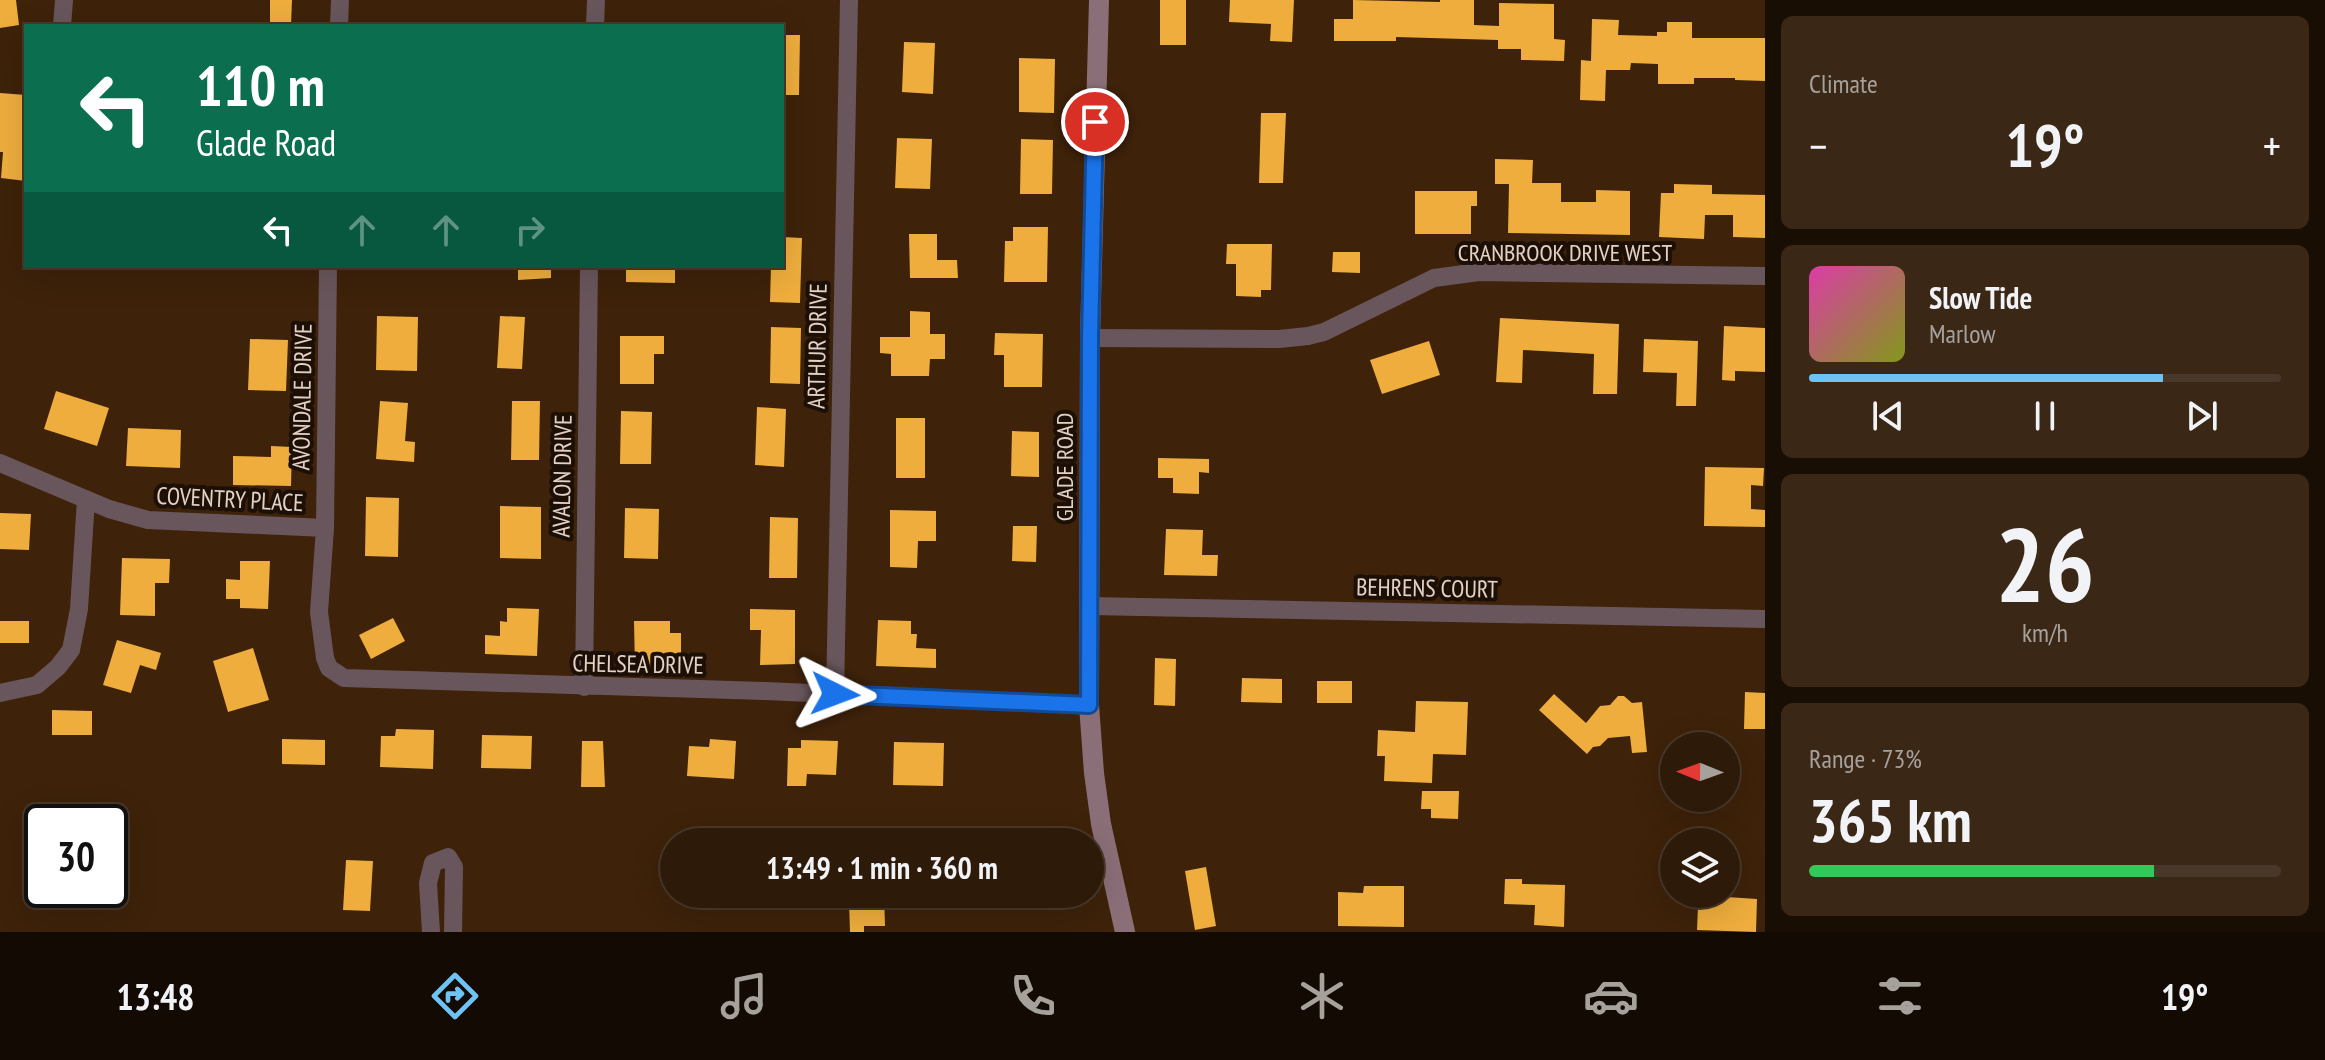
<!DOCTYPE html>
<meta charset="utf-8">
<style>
body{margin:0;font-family:"PT Sans Narrow",sans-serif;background:#3a2716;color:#f1f3f6;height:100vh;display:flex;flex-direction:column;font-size:30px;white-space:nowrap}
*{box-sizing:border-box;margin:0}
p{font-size:26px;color:#a7a19c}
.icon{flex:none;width:44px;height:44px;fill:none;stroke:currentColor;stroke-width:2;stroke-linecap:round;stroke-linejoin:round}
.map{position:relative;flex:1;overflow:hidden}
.details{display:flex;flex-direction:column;gap:16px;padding:16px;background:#190e04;width:560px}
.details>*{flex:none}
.hud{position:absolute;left:24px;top:24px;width:760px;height:244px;border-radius:0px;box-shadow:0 8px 32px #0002,0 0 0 2px #493829;background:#0b6e4f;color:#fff;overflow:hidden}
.needle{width:52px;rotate:271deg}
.controls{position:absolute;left:1660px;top:732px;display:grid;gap:16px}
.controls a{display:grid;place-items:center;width:80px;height:80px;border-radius:50%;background:#2e1a08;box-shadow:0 8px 32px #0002,0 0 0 2px #493829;font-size:40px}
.speed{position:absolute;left:24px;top:804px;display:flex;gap:16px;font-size:40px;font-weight:700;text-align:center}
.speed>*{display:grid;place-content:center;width:104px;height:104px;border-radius:50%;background:#2e1a08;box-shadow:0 8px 32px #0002,0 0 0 2px #493829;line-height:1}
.speed .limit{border:4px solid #111;border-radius:12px;background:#fff;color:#111}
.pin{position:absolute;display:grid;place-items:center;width:68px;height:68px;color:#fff;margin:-34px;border:4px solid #fff;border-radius:50%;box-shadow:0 2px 8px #0007}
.me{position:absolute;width:88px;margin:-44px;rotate:93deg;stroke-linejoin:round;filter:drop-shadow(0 0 6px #0008)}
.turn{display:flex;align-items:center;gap:28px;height:168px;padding:0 40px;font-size:36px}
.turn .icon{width:104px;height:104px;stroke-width:2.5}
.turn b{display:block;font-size:56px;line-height:68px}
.lanes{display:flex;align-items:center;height:76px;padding:0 40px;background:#0003;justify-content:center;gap:40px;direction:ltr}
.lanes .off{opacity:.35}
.big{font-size:60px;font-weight:800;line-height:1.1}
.details .card{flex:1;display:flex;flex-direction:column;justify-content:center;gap:12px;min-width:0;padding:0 28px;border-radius:12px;background:#3a2716}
.details .dial{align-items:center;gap:0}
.dial b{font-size:104px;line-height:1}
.song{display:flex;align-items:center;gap:24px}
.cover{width:96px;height:96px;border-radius:12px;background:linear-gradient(135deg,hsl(320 70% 55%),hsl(70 70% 35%))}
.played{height:8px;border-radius:4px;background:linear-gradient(90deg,#6fc2f4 75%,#493829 75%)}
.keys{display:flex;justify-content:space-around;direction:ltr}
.heat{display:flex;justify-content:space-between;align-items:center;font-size:44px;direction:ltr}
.charge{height:12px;border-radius:6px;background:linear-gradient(90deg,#34c759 73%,#493829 0)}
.trip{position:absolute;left:660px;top:828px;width:444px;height:80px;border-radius:40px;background:#2e1a08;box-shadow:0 8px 32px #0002,0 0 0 2px #493829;font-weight:800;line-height:80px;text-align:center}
.tab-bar{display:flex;height:128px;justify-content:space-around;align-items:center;background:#120a03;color:#a7a19c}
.tab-bar .icon{width:56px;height:56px}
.tab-bar .active{color:#6fc2f4}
.tab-bar b{font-size:36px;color:#f1f3f6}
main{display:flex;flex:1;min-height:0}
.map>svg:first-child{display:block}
</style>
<main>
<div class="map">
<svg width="1765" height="932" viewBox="0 0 1765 932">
<rect width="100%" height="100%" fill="#3e220a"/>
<!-- building -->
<path fill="#eead3d" d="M0,0H16L19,25L0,28Z
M270,0H292L291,26H270Z
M1160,0H1186V45H1160Z
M1230,0H1294L1292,42L1270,41L1271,24L1229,22Z
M1353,0L1440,2V0H1474V25L1499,26V3L1554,4V39L1565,40L1564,61L1521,60V49H1498V40L1396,37V41H1334V19H1353Z
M1592,19L1619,20L1618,35L1657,36V32H1667V22H1692V38H1765V81L1735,80V78H1694V84H1658V64L1631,63L1630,70H1606L1605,101L1580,100L1581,60L1591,61Z
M782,35H800L799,95H782Z
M904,42L935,43L933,94L902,92Z
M1019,58L1055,59L1054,113L1019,112Z
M0,93L26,95V181L1,178L3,152H0Z
M1261,113H1286L1283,183H1259Z
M897,138L932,139L930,189L895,188Z
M1021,139L1053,140L1052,194H1020Z
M1495,159L1533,160L1532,183H1561V202H1596V190L1630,191V235L1508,233L1509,184H1495Z
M1674,184L1712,185V194L1765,195V238L1733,237V215H1705L1704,239L1659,237L1661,193H1674Z
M1415,191H1477V206H1471V234H1415Z
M1013,227H1048L1047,282H1004L1005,241H1013Z
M909,234H937V260H957L958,278H910Z
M782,237L802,238L800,303L770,302L771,266H782Z
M1227,244H1272L1271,290H1261V297L1236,296V264H1226Z
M1333,252H1360V273L1332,272Z
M518,266H551V278L518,280Z
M626,266H675V283L626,282Z
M910,311L930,312V334H945V359H930L929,376H891V354L880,353V337H910Z
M377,316L418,317L417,371L376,370Z
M500,316L525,317L522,369L497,368Z
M1500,318L1619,324L1617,394H1593L1594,354L1523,350L1522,383L1496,382Z
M1724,326L1765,328V372L1735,371V381L1722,380Z
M771,327L801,328L800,384L770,383Z
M995,333L1043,334L1042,387H1004V355H994Z
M620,336H664V354H654V384H620Z
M250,339L288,340L286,391L248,390Z
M1644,339L1698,341L1696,406H1676L1677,373L1643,372Z
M1429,341L1440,375L1382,394L1370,360Z
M56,391L109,408L97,446L44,429Z
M380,401L408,403L405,441L415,442L414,462L376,459Z
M512,401H540L539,460H511Z
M757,407L786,409L784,467L755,465Z
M621,411L652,412L651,464H620Z
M896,418H925V478H896Z
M128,428L181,430L180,468L126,466Z
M1012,431L1039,432V477L1011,476Z
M271,446L292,447L291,486L233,485V456L271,457Z
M1158,458L1209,459V473L1199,472V494L1173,493V478H1158Z
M1705,467L1764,468L1763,486L1751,485V509L1765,510V527L1704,526Z
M366,497L399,498L398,557L365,556Z
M500,506L541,507V559L500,558Z
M625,508L659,509L658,559L624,558Z
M890,510L936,511V541H918L917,568L890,567Z
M0,513L31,514L29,550L0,549Z
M770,517L798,518L797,578H769Z
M1013,526H1037L1036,562L1012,561Z
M1166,529L1203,530L1202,555H1218L1217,576L1164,575Z
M122,558L170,559L169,583H155V616L120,615Z
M240,561H270L268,609L240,608V599H226V579L240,580Z
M507,608L539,609L537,656L485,654V635L500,636V621L507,622Z
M750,609L795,610V664L760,665L761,630H750Z
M393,618L405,641L371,659L359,635Z
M878,620L911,621V634H917L916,648L936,649V668L876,666Z
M0,621H29V643H0Z
M634,621H670V633H681V668H635Z
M117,640L161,653L156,670L140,665L131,693L103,685Z
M253,648L269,700L228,712L213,661Z
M1155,658L1176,659L1175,706L1154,705Z
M1242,678L1282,679V703L1241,702Z
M1317,681H1352V703H1317Z
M1745,692L1765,693V729H1744Z
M1554,694L1586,723L1600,706L1610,705L1618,696H1624L1632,703L1642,702L1647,752L1632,753L1630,736L1608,738L1600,746L1593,747L1587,754L1539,710Z
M1416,701L1468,702L1466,755L1433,754L1432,783L1384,781L1385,756H1377L1378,730L1415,732Z
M52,710L92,711V735H52Z
M396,729L434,730L433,769L380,767L381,736H395Z
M482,735L532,736L531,769L481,768Z
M282,739L325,740V765L282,764Z
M710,739L736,741L734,779L687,776L689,746L709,747Z
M801,740L838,741L836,775L807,774L806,786H787L788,748H801Z
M582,741H603L605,787H581Z
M894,742L944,743L943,786L893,785Z
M1422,791H1459L1458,819L1431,818V809H1421Z
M346,860L373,861L370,911L343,910Z
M1206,867L1216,926L1195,930L1185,871Z
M1505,879H1522V884L1565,885L1564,927L1534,925L1535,905L1504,904Z
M1364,886H1404V927L1338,926V892L1363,893Z
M853,894H884L885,926H864V932H850L849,901H853Z
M1712,896L1757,899L1756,932L1697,930L1698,906L1712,907Z"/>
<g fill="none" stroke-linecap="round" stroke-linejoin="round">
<!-- minor -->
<path stroke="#68565c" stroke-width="18" d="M62,26L64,0
M339,26L340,0
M595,26L596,0
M328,266L325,528L319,612L325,658L329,668L344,678L765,691L1089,705
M1090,338L1279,339L1308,336L1324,332L1434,278L1479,272L1765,276
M0,463L109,509L148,520L325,528
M1089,606L1765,619
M584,687L589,266
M0,693L37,685L58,667L71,650L79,609L86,499
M835,694L849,0
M431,932L428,883L433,863L448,857L454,867L453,932"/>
<!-- secondary -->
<path stroke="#8b6f78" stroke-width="20" d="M1099,0L1090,338L1089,705L1094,773L1101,824L1125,932"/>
</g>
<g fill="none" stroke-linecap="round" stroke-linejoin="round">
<defs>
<path id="route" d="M835,694L1089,705L1090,338L1095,122"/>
</defs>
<!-- route casing -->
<use href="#route" stroke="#114b97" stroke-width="20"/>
<!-- route -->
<use href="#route" stroke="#1a73e8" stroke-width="14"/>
</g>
<g text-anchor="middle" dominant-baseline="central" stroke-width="8" stroke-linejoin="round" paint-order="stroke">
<!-- street labels -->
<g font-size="24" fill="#e4d1c4" stroke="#1b0f06">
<text x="1565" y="252">CRANBROOK DRIVE WEST</text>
<text transform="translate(817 346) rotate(-89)">ARTHUR DRIVE</text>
<text transform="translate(302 397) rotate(-89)">AVONDALE DRIVE</text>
<text transform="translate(1064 467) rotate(-90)">GLADE ROAD</text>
<text transform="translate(562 476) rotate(-89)">AVALON DRIVE</text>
<text transform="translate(230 499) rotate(3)">COVENTRY PLACE</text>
<text transform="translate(1427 588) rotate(1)">BEHRENS COURT</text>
<text transform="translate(638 664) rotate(1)">CHELSEA DRIVE</text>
</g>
</g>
</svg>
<div class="controls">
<a><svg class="needle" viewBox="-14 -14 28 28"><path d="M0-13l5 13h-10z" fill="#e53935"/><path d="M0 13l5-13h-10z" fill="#a7a19c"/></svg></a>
<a><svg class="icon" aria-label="layers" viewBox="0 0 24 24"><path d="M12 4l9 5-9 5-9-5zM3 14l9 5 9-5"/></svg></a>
</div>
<div class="speed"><div class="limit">30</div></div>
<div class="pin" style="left:1095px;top:122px;background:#d93025"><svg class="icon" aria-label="arrive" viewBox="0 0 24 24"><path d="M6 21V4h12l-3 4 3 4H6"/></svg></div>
<svg class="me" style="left:835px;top:694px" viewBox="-20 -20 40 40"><path d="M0-17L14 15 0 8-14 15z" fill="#1a73e8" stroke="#fff" stroke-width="4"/></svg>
<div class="trip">13:49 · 1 min · 360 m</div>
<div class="hud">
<div class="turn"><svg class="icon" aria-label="left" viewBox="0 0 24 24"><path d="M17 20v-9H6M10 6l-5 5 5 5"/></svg><div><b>110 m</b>Glade Road</div></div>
<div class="lanes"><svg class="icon" aria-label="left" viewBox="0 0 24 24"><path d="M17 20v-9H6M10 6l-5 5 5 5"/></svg><svg class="icon off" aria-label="ahead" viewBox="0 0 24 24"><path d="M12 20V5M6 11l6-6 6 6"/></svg><svg class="icon off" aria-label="ahead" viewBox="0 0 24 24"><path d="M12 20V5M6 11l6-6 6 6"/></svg><svg class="icon off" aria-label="right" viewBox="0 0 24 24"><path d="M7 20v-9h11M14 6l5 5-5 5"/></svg></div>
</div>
</div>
<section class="details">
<div class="card"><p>Climate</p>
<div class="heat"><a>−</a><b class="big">19°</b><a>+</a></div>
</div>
<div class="card">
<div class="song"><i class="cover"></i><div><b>Slow Tide</b><p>Marlow</p></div></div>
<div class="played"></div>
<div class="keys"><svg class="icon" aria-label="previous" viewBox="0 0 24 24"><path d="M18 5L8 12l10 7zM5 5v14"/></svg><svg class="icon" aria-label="pause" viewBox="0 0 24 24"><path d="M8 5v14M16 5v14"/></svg><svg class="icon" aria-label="next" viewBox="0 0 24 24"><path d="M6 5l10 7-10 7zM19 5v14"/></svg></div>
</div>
<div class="card dial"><b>26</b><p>km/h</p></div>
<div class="card"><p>Range · 73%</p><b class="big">365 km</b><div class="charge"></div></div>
</section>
</main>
<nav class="tab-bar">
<b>13:48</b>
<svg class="icon active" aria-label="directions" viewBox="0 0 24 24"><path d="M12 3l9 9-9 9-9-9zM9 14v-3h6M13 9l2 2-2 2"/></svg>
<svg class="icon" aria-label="music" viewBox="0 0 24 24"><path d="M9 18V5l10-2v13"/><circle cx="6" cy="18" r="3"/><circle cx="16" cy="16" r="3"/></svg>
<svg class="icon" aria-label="phone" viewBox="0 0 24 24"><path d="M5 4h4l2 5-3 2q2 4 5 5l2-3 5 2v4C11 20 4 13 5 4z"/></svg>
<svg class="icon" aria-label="climate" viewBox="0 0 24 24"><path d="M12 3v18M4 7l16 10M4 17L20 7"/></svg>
<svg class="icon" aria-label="car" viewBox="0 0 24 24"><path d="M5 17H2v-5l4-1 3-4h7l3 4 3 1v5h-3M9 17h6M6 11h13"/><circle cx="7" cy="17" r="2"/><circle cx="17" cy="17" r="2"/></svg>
<svg class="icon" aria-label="filters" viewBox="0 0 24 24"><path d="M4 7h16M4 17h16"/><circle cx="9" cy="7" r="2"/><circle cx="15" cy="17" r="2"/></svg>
<b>19°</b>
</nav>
